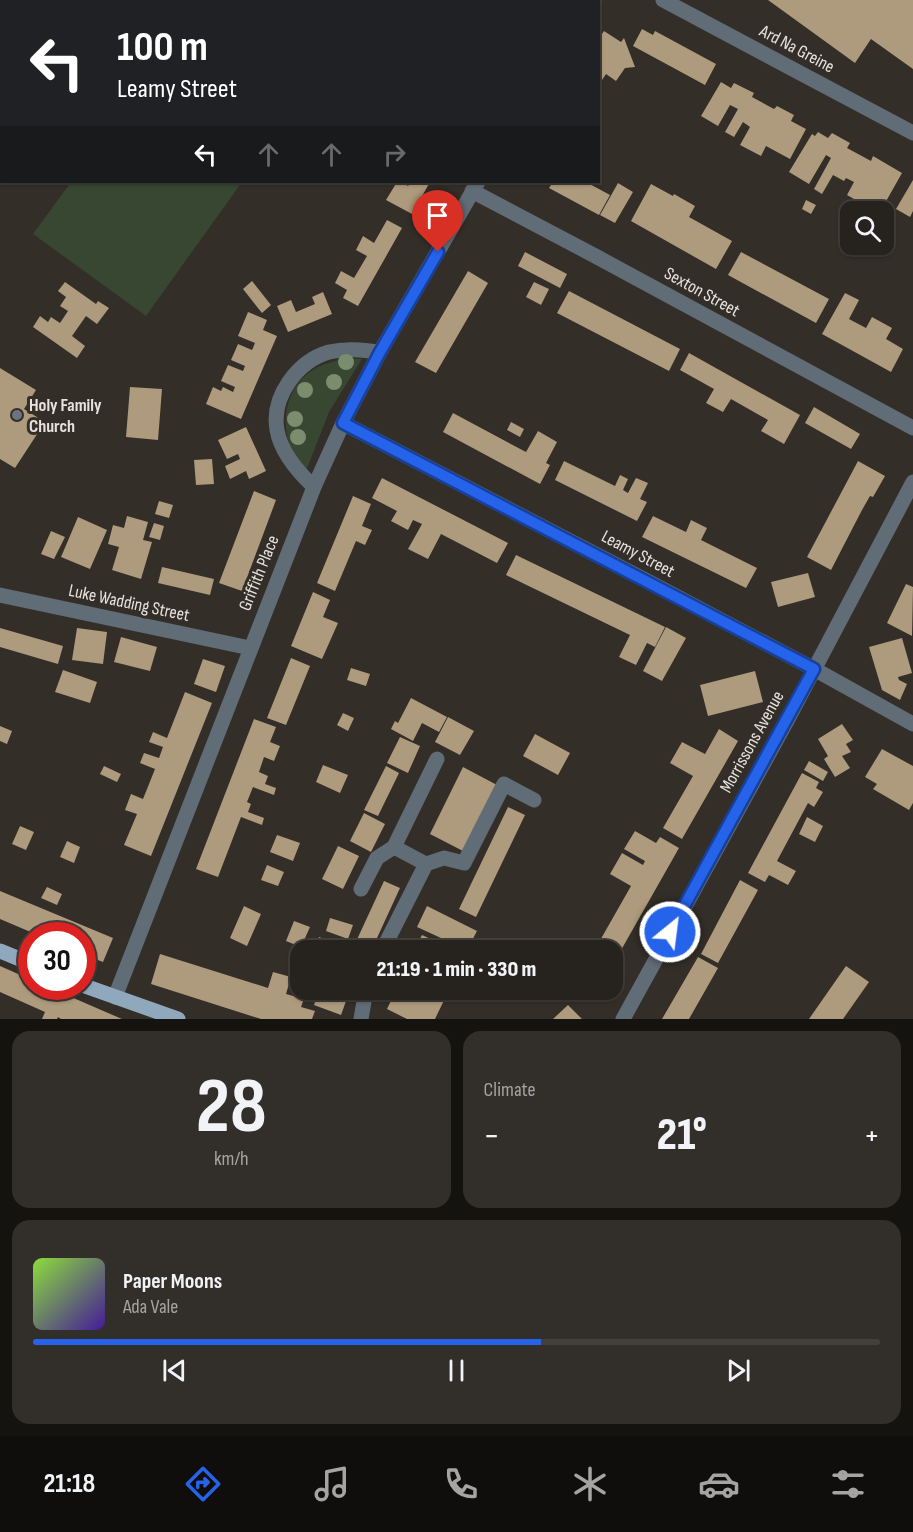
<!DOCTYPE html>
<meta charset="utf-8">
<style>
body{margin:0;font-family:"Sofia Sans Condensed",sans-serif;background:#322f2b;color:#f1f3f6;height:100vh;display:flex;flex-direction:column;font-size:22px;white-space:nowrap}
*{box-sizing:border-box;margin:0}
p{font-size:20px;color:#a4a4a4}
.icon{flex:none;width:33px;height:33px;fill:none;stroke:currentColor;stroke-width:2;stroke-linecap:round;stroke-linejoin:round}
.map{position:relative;height:1019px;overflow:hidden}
.side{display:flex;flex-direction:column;gap:12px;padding:12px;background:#151310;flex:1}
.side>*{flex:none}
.guide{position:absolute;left:0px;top:0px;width:600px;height:183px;box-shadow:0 2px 4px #0004,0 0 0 2px #423f3c;background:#202124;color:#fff;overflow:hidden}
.tools{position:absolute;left:840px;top:201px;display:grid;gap:12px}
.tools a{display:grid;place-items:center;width:54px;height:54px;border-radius:12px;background:#26221e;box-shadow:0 2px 4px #0004,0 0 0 2px #423f3c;font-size:30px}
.speed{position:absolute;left:18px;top:922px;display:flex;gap:12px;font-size:30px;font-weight:700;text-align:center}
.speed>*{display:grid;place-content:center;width:78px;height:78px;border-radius:50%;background:#26221e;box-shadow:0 2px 4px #0004,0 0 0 2px #423f3c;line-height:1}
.speed .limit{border:9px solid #d22;background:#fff;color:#111}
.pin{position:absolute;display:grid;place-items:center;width:51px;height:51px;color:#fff;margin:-62px -26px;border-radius:50% 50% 50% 0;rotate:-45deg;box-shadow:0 0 6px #0007}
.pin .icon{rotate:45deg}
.me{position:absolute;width:66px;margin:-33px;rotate:29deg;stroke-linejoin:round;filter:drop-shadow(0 0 4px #0008)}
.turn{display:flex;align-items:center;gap:21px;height:126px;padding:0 18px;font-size:27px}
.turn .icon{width:78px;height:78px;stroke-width:2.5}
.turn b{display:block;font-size:42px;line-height:51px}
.lanes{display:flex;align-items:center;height:57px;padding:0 18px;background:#0003;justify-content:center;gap:30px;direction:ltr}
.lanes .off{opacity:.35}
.big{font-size:45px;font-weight:800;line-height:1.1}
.side .tile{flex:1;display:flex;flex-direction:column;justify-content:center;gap:9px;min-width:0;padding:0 21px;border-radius:18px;background:#322f2b}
.side .dial{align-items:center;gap:0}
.dial b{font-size:78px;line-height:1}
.song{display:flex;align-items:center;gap:18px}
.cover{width:72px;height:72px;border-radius:9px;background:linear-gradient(135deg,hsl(90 70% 55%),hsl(260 70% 35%))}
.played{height:6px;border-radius:3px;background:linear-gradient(90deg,#2563eb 60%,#423f3c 60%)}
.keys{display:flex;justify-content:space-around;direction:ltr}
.heat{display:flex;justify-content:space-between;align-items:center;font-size:33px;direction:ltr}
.side .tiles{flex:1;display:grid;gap:12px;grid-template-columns:1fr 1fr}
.tile:last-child{grid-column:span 2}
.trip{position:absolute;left:290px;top:940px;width:333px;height:60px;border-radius:18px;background:#26221e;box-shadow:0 2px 4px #0004,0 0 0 2px #423f3c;font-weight:800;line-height:60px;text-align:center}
.tabs{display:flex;height:96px;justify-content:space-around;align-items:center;background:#0f0e0c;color:#a4a4a4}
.tabs .icon{width:42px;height:42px}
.tabs .active{color:#2563eb}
.tabs b{font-size:27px;color:#f1f3f6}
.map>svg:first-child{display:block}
</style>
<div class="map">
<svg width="913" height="1019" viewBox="0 0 913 1019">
<rect width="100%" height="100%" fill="#332e28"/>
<!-- green -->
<path fill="#374732" d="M71,182H242L146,316L33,234Z
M345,358L362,359L329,412L306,471C301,462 293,453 289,443C280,414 290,381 318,367C326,363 336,361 345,358Z"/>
<!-- building -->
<path fill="#ae9a7c" d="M768,0H913V69L871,39L855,63Z
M642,29L653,35L655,31L716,64L705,85L633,46Z
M604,31L621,42L624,38L635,67L625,68L616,81L606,74L598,86V40Z
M721,82L731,88L734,83L754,93L752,97L774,109L777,106L794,115L791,121L806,129L790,159L766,146L761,156L740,145L750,127L743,122L734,137L725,132L738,109L730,105L718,126L701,116Z
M818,132L828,138L832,133L850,143L847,148L871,161L873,156L902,173L880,212H872L866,208L869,203L862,199L861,203L847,195L854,182L846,178L844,181L833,175L822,194L814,189L831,158L826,155L809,184L789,172L812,134L815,136Z
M913,180V211L910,217L896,209Z
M397,182H401L408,186L411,182H430L412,214L386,200Z
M553,182H586L610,195L599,215L549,188Z
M618,183L633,192L615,223L600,215Z
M651,184L673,196L674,194L695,206L689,217L732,241L716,269L631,221Z
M806,200L816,205L811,214L802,209Z
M387,220L402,228L358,306L343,298L347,290L335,283L341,271L354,278L367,256L356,250L363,236L374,243Z
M525,252L567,274L560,288L518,266Z
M741,252L829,299L816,323L728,275Z
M468,271L488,283L436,373L415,362Z
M252,281L271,305L262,313L243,289Z
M65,282L96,304L98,301L109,308L97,324L86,316L72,336L85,346L77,358L33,327L40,316L48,322L51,317L60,323L68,311L60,306L66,297L58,291Z
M534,282L549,289L541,305L526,297Z
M569,291L680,349L669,371L557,313Z
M323,292L332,314L288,332L277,306L291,300L296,312L315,304L312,297Z
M845,293L859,300L849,319L866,328L872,317L892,328L886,339L903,349L891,372L822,334Z
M248,312L267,320L263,330L277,336L241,419L206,404L213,387L221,391L223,387L233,392L235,387L221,381L228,365L243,371L245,366L231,360L238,344L252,350L255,343L238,336Z
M689,353L800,415L784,444L761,431L768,420L731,399L723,412L706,403L714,389L680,370Z
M0,368L36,390L24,409L45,422L15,468L0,459Z
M130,387L162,389L158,440L126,437Z
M814,407L860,434L851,449L805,423Z
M453,413L526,452L538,431L557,442L546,463L550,465L540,484L443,432Z
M511,422L524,429L520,437L507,430Z
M246,427L266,471L249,479L246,471L230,479L225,466L240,459L238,454L227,459L218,440Z
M212,459L214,484L196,485L194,460Z
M564,461L615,486L620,475L628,479L623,490L628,493L636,478L648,483L640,499L647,502L637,521L555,480Z
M858,461L885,476L873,497L870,496L862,510L831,570L807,557Z
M382,478L508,543L497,563L441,534L428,559L408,549L422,524L413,520L408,530L391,521L397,511L372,498Z
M254,491L276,500L242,591L219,583Z
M353,496L371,504L362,526L372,530L365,545L356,541L335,591L317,583Z
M159,501L173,505L169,518L155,514Z
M127,516L148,522L143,540L152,542L141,579L112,570L119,547L108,544L113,525L124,528Z
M653,516L686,532L691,520L707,528L701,540L757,568L746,588L642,537Z
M78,517L107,530L90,569L61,557Z
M154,523L164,526L160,540L149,537Z
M51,531L65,537L54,559L41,554Z
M516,555L665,627L655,647L647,643L636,665L619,657L630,635L506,575Z
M162,567L214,579L210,595L158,583Z
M808,573L815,597L778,607L771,582Z
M906,584L913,587L912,636L887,623Z
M313,592L330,600L323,617L338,623L322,659L291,646Z
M666,627L686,638L662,681L643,671Z
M0,628L63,646L58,664L0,647Z
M77,628L107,632L103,664L72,660Z
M121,637L157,647L150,671L114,662Z
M902,638L912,673L898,677L899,680L907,684L900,700L882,690L869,647Z
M291,658L310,666L286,725L267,718Z
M203,659L225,666L216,692L194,684Z
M351,668L370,674L366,686L347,680Z
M63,670L97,682L90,703L55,692Z
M755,671L763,702L708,716L700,685Z
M185,692L212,703L151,856L124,845L137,814L125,810L131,794L143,799L155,769L140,763L144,753L159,758L163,747L149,742L153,732L167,738Z
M411,698L447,717L439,732L422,723L413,741L391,729L395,721L398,723Z
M343,713L354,718L348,731L337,725Z
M448,717L474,731L460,755L435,742Z
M254,719L276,727L270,742L280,746L274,761L264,757L259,772L268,776L265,784L276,788L274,795L253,787L247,802L251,804L248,812L264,818L262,825L241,817L218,877L196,869Z
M842,724L853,740L846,744L851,752L842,756L850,768L835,777L824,759L828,756L818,739Z
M0,726L12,731L7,744L0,741Z
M719,729L738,741L682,839L663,828L693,776L670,763L682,742L705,754Z
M535,734L570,753L558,775L523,756Z
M400,737L420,746L408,773L387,763Z
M882,749L913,766V803L909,810L873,789L877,784L865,777Z
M809,761L828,772L823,781L804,770Z
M323,765L348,775L340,793L316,782Z
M104,766L121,774L117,782L100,774Z
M386,766L399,773L378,816L364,810Z
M463,767L497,785L463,851L430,834Z
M802,773L819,782L816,788L823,792L814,807L808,803L777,861L796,871L788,885L769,875L765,882L748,873Z
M508,807L525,815L476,917L459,909Z
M364,813L385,824L371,852L350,841Z
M807,817L823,826L815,842L799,834Z
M20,826L34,832L26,850L12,844Z
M635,831L656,843L660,837L679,848L612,966V951H594L631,886L610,874L622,853L643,865L645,861L624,849Z
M277,835L300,843L293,861L270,852Z
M67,841L80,847L74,863L60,857Z
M338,846L359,856L343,889L322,879Z
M267,865L284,872L278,886L261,880Z
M740,880L758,890L718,963L701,954Z
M384,881L400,888L371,951H364L354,946Z
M47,887L62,894L57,905L41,898Z
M0,891L113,938L103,962L82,954V936H40L0,919Z
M244,906L261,914L247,946L230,938Z
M427,906L477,931L468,948L475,951H414L422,935L439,943L441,938L417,927Z
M330,918L353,925L348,939L326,931Z
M294,921L310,927L301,947L286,941Z
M319,937L334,943L331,951L316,947Z
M160,954L268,988L273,972L291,977L286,994L304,999L301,1007L315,1011L312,1019H261L151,984Z
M698,957L718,968L689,1019H662Z
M0,966L32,980V987H48L122,1019H61L58,1017L57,1019H42L45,1012L0,992Z
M846,966L869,982L843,1019H809Z
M319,990H350L341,1015L314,1005Z
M396,990H424L431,993L433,990H449L435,1019H407L387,1009Z
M568,1005L582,1019H553Z"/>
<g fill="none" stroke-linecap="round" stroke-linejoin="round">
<!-- minor -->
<path stroke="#606c76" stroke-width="15" d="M663,0L913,133
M60,2L62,0
M580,2V0
M0,84L2,82
M472,191L599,258L913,428
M343,423L649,582L814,669L913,724
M314,487C298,472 281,453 277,430C271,396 298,361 329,352C346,348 363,350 380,352
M0,595L250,648
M437,759L394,847L426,864L444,858L464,863L504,784L534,800
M361,889L377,858L394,847
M382,951L426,864
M115,997L314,487L343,423L380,352L478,182
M361,1019L366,990
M623,1019L788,719L913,482"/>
<!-- major -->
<path stroke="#8fa8bc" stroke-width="15" d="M0,951L32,964
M82,985L178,1019"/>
</g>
<!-- trees -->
<g fill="#7a8d6e">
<circle cx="346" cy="362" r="8"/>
<circle cx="334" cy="382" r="8"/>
<circle cx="305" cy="390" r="8"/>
<circle cx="295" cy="419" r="8"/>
<circle cx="298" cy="437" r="8"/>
</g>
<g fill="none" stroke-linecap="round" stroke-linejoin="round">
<defs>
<path id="route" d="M438,252L380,352L343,423L814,669L670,932"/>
</defs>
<!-- route casing -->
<use href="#route" stroke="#184099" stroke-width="15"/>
<!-- route -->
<use href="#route" stroke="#2563eb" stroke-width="10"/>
</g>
<!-- markers -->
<circle fill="#6b7280" stroke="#332e28" stroke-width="2" cx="17" cy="415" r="6"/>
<g text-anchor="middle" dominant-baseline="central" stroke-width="6" stroke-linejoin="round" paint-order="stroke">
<!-- street labels -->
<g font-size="18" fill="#e6e2de" stroke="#332e28">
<text transform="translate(797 49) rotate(28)">Ard Na Greine</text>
<text transform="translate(702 292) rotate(29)">Sexton Street</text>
<text transform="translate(638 554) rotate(28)">Leamy Street</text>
<text transform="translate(259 573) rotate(-68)">Griffith Place</text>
<text transform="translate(129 603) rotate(12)">Luke Wadding Street</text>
<text transform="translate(752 742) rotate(-61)">Morrissons Avenue</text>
</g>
<!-- poi labels -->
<g font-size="18" font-weight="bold" fill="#e6e2de" stroke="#332e28" text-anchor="start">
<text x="29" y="405">Holy Family<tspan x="29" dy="21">Church</tspan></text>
</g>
</g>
</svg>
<div class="tools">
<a><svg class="icon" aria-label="search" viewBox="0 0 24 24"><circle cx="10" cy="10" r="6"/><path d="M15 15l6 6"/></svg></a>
</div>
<div class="speed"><div class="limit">30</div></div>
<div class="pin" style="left:438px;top:252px;background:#d93025"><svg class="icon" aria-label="arrive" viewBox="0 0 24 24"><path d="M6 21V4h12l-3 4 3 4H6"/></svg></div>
<svg class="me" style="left:670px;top:932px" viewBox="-20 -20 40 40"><circle r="17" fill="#2563eb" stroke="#fff" stroke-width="3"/><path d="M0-11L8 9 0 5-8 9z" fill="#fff"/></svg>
<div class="trip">21:19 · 1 min · 330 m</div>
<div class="guide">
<div class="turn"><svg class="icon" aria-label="left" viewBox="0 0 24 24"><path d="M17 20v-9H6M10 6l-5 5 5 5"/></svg><div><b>100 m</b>Leamy Street</div></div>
<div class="lanes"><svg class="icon" aria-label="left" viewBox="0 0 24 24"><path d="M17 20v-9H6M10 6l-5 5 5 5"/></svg><svg class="icon off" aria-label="ahead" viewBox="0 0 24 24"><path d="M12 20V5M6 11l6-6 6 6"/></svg><svg class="icon off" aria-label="ahead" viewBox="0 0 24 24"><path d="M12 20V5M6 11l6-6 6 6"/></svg><svg class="icon off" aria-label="right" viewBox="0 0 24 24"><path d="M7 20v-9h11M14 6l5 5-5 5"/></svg></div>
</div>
</div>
<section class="side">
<div class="tiles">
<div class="tile dial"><b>28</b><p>km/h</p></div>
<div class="tile"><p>Climate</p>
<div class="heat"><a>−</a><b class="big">21°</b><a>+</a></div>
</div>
<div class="tile">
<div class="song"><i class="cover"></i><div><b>Paper Moons</b><p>Ada Vale</p></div></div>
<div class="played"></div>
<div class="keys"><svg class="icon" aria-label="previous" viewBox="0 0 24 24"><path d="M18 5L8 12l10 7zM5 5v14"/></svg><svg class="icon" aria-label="pause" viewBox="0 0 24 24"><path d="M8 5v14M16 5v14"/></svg><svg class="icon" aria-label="next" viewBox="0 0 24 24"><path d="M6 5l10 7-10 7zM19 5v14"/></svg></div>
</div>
</div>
</section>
<nav class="tabs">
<b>21:18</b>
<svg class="icon active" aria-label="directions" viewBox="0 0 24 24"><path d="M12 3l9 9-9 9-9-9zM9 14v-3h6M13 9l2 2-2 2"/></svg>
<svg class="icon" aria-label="music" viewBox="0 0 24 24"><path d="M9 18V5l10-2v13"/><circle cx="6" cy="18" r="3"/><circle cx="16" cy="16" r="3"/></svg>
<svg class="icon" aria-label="phone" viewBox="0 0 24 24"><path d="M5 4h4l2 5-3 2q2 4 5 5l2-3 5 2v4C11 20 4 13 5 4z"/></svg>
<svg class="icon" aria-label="climate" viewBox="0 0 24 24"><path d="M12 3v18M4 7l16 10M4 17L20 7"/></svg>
<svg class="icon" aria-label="car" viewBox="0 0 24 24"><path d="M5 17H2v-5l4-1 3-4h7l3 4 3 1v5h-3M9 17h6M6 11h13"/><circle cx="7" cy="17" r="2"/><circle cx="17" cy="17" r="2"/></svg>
<svg class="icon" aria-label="filters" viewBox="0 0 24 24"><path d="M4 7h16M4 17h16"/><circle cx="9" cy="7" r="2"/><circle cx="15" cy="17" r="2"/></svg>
</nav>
